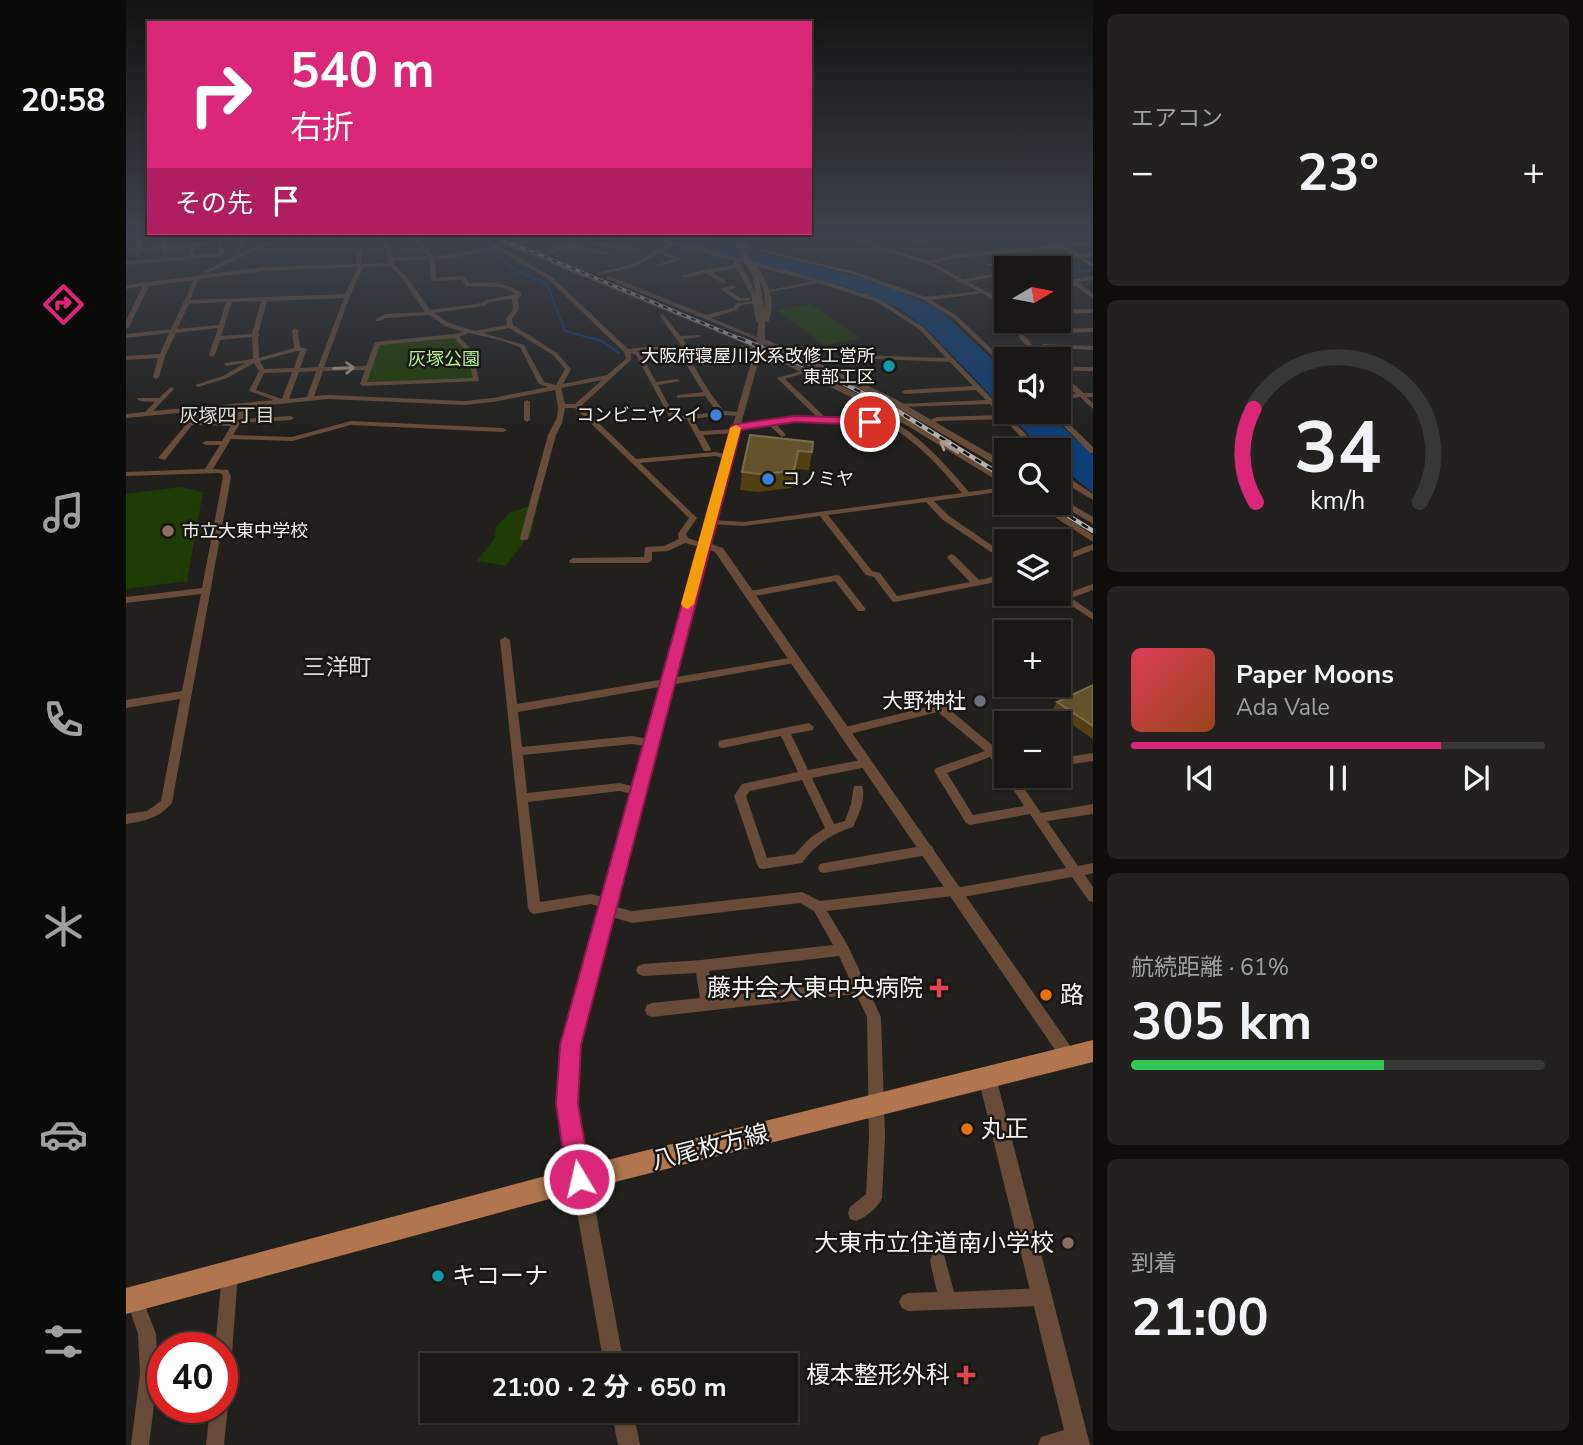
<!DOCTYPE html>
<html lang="ja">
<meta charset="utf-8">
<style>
body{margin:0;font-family:"Nunito Sans","Noto Sans JP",sans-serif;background:#22211f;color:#f1f3f6;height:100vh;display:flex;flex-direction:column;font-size:26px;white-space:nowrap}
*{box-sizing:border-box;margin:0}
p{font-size:23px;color:#9fa0a1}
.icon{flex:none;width:38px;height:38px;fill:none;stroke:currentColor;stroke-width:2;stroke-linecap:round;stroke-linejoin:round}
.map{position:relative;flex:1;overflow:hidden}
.details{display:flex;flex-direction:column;gap:14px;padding:14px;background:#0e0d0c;width:490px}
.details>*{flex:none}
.guide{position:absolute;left:21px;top:21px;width:665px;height:214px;border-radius:0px;box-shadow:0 2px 5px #0004,0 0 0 2px #373735;background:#db2777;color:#fff;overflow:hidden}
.needle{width:46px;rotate:80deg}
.controls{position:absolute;left:868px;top:256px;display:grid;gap:14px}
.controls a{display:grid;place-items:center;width:77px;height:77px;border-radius:0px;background:#191816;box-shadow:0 2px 5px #0004,0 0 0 2px #373735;font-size:35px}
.speed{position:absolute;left:21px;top:1332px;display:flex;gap:14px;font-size:35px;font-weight:700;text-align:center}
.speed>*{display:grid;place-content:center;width:91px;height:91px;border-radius:50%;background:#191816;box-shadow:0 2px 5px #0004,0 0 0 2px #373735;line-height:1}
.speed .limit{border:10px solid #d22;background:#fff;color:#111}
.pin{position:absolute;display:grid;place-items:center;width:60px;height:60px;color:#fff;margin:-30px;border:4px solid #fff;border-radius:50%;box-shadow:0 2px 7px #0007}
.me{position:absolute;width:77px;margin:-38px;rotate:351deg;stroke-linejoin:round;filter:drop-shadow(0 0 5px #0008)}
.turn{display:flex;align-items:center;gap:24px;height:147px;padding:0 28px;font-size:32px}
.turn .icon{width:91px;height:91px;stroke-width:2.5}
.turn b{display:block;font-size:49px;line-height:60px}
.then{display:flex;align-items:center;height:66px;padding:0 28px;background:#0003;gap:14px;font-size:26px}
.big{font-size:52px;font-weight:700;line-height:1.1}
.details .tile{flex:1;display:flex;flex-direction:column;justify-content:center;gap:10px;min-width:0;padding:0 24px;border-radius:10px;background:#22211f}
.details .dial{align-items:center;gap:0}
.dial svg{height:182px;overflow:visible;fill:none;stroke:#373735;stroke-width:7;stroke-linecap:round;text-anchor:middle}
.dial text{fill:#f1f3f6;stroke:none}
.song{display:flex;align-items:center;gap:21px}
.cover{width:84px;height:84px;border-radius:10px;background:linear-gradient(135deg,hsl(350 70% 55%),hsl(20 70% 35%))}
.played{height:7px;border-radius:4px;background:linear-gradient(90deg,#db2777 75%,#373735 75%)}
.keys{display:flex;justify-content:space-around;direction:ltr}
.heat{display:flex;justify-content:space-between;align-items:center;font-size:38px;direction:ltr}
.charge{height:10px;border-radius:5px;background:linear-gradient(90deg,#34c759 61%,#373735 0)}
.trip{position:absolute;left:294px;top:1353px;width:378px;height:70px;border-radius:0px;background:#191816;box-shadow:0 2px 5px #0004,0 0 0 2px #373735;font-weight:700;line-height:70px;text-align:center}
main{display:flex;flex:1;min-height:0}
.tabs{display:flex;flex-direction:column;width:126px;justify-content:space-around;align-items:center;background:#0a0a09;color:#9fa0a1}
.tabs .icon{width:49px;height:49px}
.tabs .current{color:#db2777}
.tabs b{font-size:32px;color:#f1f3f6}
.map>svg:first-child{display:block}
</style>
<main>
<nav class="tabs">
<b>20:58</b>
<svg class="icon current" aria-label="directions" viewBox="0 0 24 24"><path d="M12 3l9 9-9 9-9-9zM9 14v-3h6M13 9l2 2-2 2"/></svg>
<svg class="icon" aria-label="music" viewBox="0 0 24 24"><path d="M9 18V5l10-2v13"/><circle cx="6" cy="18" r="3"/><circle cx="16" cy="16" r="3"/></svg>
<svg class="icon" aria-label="phone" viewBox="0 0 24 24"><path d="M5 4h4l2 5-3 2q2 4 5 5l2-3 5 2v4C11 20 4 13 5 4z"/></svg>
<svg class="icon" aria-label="climate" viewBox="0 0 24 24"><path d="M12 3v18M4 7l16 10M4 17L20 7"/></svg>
<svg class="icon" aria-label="car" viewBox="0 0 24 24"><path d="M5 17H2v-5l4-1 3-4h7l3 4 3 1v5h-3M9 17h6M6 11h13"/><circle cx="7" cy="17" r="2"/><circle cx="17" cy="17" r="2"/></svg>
<svg class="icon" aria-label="filters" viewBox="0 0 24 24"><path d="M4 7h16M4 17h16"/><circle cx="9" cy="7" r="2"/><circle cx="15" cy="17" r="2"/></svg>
</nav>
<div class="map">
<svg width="967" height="1445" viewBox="0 0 967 1445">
<rect width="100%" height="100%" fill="#21201d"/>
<!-- green -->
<path fill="#1f3c04" d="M685,304L734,338L698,345L650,310Z
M327,336L340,350L349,379L241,382L250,345Z
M55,487L77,492L61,581L0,589V494Z
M403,506L411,508L404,539L399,540L380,566L351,561L369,537L370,527L383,513Z"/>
<!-- water -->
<path fill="#0d3e77" d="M488,233H552L752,282L813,309L880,372V411H920L967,455V493L933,465V450H917L804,332L773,308L718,286L538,240Z"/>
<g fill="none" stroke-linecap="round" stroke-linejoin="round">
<!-- stream-far1 -->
<path stroke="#0d3e77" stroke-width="2" d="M332,233L364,247
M369,250L385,268L421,284L439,331L472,340
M933,274L967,270
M871,292L880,299
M863,293L871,292L880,277
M897,320L900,328"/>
<!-- stream -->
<path stroke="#0d3e77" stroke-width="2.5" d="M466,338L476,341L493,353"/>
<!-- minor -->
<path fill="#684c39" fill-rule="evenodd" d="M15,233V248L35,246L34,233H38L40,246L116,238L118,239L119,246L115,247L114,241L96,243L99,254L96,256L0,265V261L63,256V246L41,249L42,254L39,256L36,254V249L15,251L14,255H10L11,234L0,236V234ZM91,243L93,253L68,255V246Z
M84,233H98L66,237L64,236Z
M166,233H173L138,246L82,273L77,272L134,244Z
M225,233L228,237L236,238L227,240L222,236L151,244L149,243Z
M248,233H252L266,249L267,257L302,256L285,236L287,235L306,233L290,237L307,256L321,255L367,247L346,233H351L356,235H366L633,346V348H627L596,352L562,353L559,351L584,393L598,411L612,412L615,414L612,416L596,415L567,419L574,431L609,429L613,431L609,433L577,435L585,449L584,451H578L561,419L545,420L510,355L505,353V360L455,406L510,459L589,452L605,455L606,457L602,459L589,456L514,463L571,518L560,534L562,538L581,545L577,548L559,543L542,551L526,552V560L522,563H444L443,561L447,558L518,557L519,547L538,546L553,539L552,534L563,518L449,408H439L436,423L430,435L402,538L401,540H395L394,538L422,435L431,418L432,407L429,390L367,402L339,405L202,399L122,407L117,419L165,416L168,418L165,420L114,423L107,435L166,437L225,421L377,428L381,430L377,432L225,425L166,441L105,439L87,469L102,470L105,477L46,803C33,818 19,821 0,824V814L21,811L35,801L54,699L0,708V700L56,691L75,594L0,603V597L76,588L97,477L96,474L93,473L0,476V472L79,469L94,445H80L76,443L80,441H96L105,426L66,425L39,460L32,458L68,415L73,416L69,421L108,422L115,407L0,418V414L19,412L29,402L14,401L11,399L12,398H33L45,387L48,389L47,390L27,411L148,400L123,391L133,371L128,363L101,378L72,387L69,385L97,376L119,363L101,366L98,364L99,363L127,359L126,337L94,340L89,355L86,357L83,355L92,328L50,333L39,356L33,377L30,379L27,377L32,358L0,360V356L34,354L43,333L0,338V334L45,329L68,280L23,286L3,327L0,329V321L17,286L0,289V285L137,267L230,264L229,251L232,249L235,251V264L262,263L261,249ZM360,238H363L622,345L596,349L563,348L557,339L574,337V335L554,336L537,314L534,316L556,347H520L502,349L426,277ZM371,249L422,279L498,352L500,359L481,375L437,384L445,369L444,368L431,353L387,325L386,319L393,309L392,298L395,296V293C379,281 362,282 344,283L338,276L310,278L309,259H321ZM303,259L305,281L336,280L340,286L375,287L390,294L360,300L356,303L304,310L280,276L268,264L267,261ZM264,266L276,278L299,312L259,314L250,319V321H254L260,318L303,315L319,326L337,332L328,334L249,342L240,366L198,367L224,296L237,267ZM232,267L219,294L64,300L73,279L137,271ZM218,298L192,367L174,368L181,349L174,347L172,330L169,328L166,330L168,348L133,358L132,337L134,335L132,334L141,301ZM386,299L387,309L380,319L381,325L349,331L323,323L308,313L358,306L364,302ZM135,301L126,334L95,336L106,302ZM100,302L93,325L51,329L63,304ZM383,328L427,355L439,369L430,385L418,382L398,345L357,333ZM343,333L374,340L394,347L413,384L422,387L367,398L339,401L202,395L188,396L197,371L239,370L234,384L237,386L353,381L346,350L333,337ZM328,338L340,351L347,378L241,382L254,345ZM536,350L552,351L577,392L553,395L551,396V398L579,396L591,412L549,417L532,385L554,381L551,379L530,382L515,354L511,351ZM171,351H174L168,368L138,369L134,361ZM190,371L181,397L163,399L173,372ZM166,372L156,399L130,390L138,373ZM476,380L449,404H439L435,388Z
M396,233H402L387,239L383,238Z
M460,233L488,237L486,238L463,236L444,245L484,253V255L439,247L424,254L419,253Z
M479,233L527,238L569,246L706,283L755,300L797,327L915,450H907L878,419L812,421L804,424L800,422L811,417L874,415L864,404L772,407V405L774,404L860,400L850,390L779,394L776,392L779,390L847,386L824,362L728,358L727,357L730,355L820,358L793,329L751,302L692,283L639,293V291L687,281L547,245L536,251L554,258V260L530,267V265L547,259L533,253L509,267L471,275V273L505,265L542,244Z
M559,233H566L730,272L800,297L854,291V293L852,294L805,300L831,316L880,363V368L878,367L827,318L798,300L726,274Z
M634,233H640L627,239L623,238Z
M676,233H682L658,244L654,243Z
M721,233H726L748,244L804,262L799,263L744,246Z
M772,233H777L813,248L808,249Z
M467,242L503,247L506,249L503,251L465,244Z
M932,245C949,248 946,256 967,253V257L958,258L967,263V267L951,258L937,259V257L947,256L932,247Z
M906,259L908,262L863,266L860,264Z
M613,264L615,267L587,273L600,281L598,284L580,273L558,278L555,276L581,269Z
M876,272L878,275L832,283L829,281Z
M967,276V280L952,282L967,294V299L950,286L933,285V281L946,283L945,280Z
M481,277H485L580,315L607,308L611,303L631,301V303L615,305L611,310L585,318L638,340L633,341L481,279Z
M607,285L610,287L609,288L602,290L615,298H624V300L612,301L594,289Z
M967,309V313L933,314V310Z
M900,320H906L910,329L913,330L967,328V332L913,334L905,331Z
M917,344L967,346V350L915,347L914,346Z
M933,367H967V371H933Z
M679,370L684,371L659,379L699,417C719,417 741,415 760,420C787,426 825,471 843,492L880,487V491L808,501L823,516L880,555V562L817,520L800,502L702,515L746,571L754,573L771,596L844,582L822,559L821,557L825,554L828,555L853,580L880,574V580L769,602L766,601L748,577L740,575L694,516L618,526L582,524V520H585L618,522L836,493C814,467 789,439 759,424L688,421L650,424L660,435L656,437L643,425L625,428L608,427V425L610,424C637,425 664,417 691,417L651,378Z
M956,393L967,403V409L954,397L933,400V396Z
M401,400L404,402V420L401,422L398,420V402Z
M923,411H930L967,447V453H964Z
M933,469H936L946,480L967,494V500L940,484L933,475Z
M967,544V550L933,563V557Z
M711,575L714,576L738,607L740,609L738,611H732L709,581L624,597L619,594L624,591Z
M967,584V590L945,598L967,613V620L927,593H933V591L939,594Z
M379,637L384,640L391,704L669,657L674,660L669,663L392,712L396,747L506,736L529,740L530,743L529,746L525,747L506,744L397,755L401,793L493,783L516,788L518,791L516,794L512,795L493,791L402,802L414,902L465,894L485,899L487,903L486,906L506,911L676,892L694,901L830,885L835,887L940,868L904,814L844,825L840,823L808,771L810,768L859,751L812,712L719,735L714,731L719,727L814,704L818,705L871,749L880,763V775H889L915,813L967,804V814L921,821L952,866L967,863V873L959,875L967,887V902L963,901L946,877L832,898L827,896L701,911L722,946L755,1017L759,1137L756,1198C752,1208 740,1217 730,1221L724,1219L722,1213L724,1207L740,1194L743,1137L741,1017L730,994L526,1017L521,1015L519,1010L521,1005L526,1003L574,998L570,973L517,976L512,974L510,970L512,966L517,964L575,960L707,945L688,911L674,903L506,923L476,914L474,910L475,907L465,904L408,914L404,912L402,908L374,640ZM864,757L878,775L898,806L847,815L821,773ZM713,956L725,982L588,997L583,971Z
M683,723L688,727L687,730L665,734L682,770L741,759L745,760L746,763L745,766L741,767L686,778L708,824L719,821L725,804L728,786H736C740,800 733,814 727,827C705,834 690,844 676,863L637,869L633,868L631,864L608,796L616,784L672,772L655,736L597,748L593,747L592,744L593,741L597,740ZM676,780L699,828L684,838L669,854L641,858L620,796L624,791Z
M967,753V761L933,766V758Z
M802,845L806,846L808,850L806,854L802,855L698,873L694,872L692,868L694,864L698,863Z
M812,1253L818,1255L828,1292L916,1288L922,1291L925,1297L922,1303L916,1306L782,1311L776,1308L773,1302L776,1296L782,1293L811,1292L804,1261L806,1255Z
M104,1265L110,1267L112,1273L105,1367L102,1373L96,1376V1348H89L96,1273L98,1267Z
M8,1290L14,1293L30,1334L32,1374L23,1445H5L14,1374L12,1334L0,1298L2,1293Z
M96,1399L100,1400L102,1407L98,1445H80L84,1407H96Z"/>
<!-- tertiary -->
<path fill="#684c39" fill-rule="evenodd" d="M593,233H599L603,243H599Z
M610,233H616L625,249H621Z
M967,241V245L833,258L807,263L865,294L880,306V311L861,296L798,262L833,254Z
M610,259L615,260L614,263L631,295L634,309H638L639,312L638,291L626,264H630C642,282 650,300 643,321L639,322V339L764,396L880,463V470L877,469L758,400L637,344V347L788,422L880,479V486L782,426L635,352L582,543L597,548L952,1057L950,1063L944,1065L938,1063L589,552L581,549L453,1045L450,1104L498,1365H478L432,1104L437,1045L566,566L629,349L627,347L631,340L632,323L630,321L625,295L608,263Z
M884,320H891L898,335L918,359H911L893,337Z
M933,372L958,393H967V397H953L933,378Z
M933,497L967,517V524L930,502H933Z
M906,502H917L967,535V542Z
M861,1068L867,1071L870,1077L964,1445H912L915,1437L938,1430L852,1077L855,1071Z
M485,1410H507L514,1445H492Z"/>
<!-- primary -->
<path fill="#b1764d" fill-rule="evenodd" d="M967,1040V1062L453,1191L0,1314V1288L453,1167Z"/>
<defs>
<path id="rail-far1" d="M362,233L617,340"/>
<path id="rail" d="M613,338L703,376L770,410L880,478
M920,502L967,531"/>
</defs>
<!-- rail-far1 casing -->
<use href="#rail-far1" stroke="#b4b3b1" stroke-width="3.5"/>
<!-- rail casing -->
<use href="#rail" stroke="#b4b3b1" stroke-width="4.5"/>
<!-- rail-far1 -->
<use href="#rail-far1" stroke="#181714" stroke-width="2" stroke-dasharray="5" stroke-linecap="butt"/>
<!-- rail -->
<use href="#rail" stroke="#181714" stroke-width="2.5" stroke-dasharray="7" stroke-linecap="butt"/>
<!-- tertiary-bridge -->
<path stroke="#684c39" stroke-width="6" d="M605,233L629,274L636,310"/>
</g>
<!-- wall -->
<path fill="#523f14" d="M624,435L686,452L683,470L669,469L665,488L632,492L614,490L616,472Z
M967,685V739L926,711L931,702Z"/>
<!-- building -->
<path fill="#63532b" stroke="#7a6c4a" stroke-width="2" d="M624,435L687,442L686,452L672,451L668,471L634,474L616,472Z
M967,685V726L931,702Z"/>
<!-- one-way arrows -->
<defs><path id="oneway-shaft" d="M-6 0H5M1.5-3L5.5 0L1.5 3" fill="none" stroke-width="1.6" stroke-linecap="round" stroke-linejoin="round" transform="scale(1.75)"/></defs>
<g stroke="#a7978b">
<use href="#oneway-shaft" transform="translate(218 368) rotate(-2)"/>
<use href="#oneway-shaft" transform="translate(823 447) rotate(-148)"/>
</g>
<!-- sky -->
<linearGradient id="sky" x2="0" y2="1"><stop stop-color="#121210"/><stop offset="0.54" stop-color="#3d424c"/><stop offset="1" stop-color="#3d424c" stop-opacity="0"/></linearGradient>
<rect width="967" height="435" fill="url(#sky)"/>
<!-- route -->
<path fill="#db2777" stroke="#8e194d" stroke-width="2" d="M669,416L744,418L750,422L744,425L669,422L615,430L455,1045L452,1104L465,1179L462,1188L453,1191L445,1188L441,1179L430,1104L434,1045L605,426C612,422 657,418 669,416Z"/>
<!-- slow -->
<path fill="#f59e0b" d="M610,425L615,428L568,604L562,609L557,607L555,604L604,428Z"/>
<!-- markers -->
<g fill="#0f9aa8" stroke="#181714" stroke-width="2.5">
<circle cx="763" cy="366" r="7"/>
<circle cx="312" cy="1276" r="7"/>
</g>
<g fill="#3f7fe0" stroke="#181714" stroke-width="2.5">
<circle cx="590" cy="415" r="7"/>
<circle cx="642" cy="479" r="7"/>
</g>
<g fill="#8d6e63" stroke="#181714" stroke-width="2.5">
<circle cx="42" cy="531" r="7"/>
<circle cx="942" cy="1243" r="7"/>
</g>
<circle fill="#6b7280" stroke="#181714" stroke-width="2.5" cx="854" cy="701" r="7"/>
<g fill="#e0444e" stroke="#181714" stroke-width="2.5">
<path d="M809.5 977.5h7v7h7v7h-7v7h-7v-7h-7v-7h7z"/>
<path d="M836.5 1364.5h7v7h7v7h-7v7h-7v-7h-7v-7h7z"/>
</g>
<g fill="#e8710a" stroke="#181714" stroke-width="2.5">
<circle cx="920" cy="995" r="7"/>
<circle cx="841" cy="1129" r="7"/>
</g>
<g text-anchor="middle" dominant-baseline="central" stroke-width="5" stroke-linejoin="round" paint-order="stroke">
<!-- far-poi labels -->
<g font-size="18" fill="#f3f2f0" stroke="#181714" text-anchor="end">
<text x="749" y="356">大阪府寝屋川水系改修工営所<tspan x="749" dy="21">東部工区</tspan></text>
<text x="576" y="415">コンビニヤスイ</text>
<text x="656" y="479" text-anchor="start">コノミヤ</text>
<text x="56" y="531" text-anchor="start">市立大東中学校</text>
</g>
<!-- far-park labels -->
<g font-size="18" fill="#b4ef8e" stroke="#181714">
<text x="318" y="359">灰塚公園</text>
</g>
<!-- far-neighbourhood labels -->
<g font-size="19" fill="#dcdad6" stroke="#181714">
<text x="101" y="416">灰塚四丁目</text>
</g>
<!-- poi labels -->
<g font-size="21" fill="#f3f2f0" stroke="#181714" text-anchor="end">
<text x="840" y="701">大野神社</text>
</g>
<!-- neighbourhood labels -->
<g font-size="23" fill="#dcdad6" stroke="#181714">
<text x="211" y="667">三洋町</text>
</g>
<!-- near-poi labels -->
<g font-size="24" fill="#f3f2f0" stroke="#181714" text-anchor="end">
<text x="797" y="988">藤井会大東中央病院</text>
<text x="934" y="995" text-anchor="start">路</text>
<text x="855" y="1129" text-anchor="start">丸正</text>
<text x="928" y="1243">大東市立住道南小学校</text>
<text x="326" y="1276" text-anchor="start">キコーナ</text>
<text x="824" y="1375">榎本整形外科</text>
</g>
<!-- near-street labels -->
<g font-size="24" fill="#f3f2f0" stroke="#181714">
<text transform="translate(584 1147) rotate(-14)">八尾枚方線</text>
</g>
</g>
</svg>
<div class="controls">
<a><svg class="needle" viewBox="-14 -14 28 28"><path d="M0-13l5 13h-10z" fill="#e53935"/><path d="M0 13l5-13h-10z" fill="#9fa0a1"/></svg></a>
<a><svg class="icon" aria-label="sound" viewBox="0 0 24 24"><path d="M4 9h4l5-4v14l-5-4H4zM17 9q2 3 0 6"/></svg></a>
<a><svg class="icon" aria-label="search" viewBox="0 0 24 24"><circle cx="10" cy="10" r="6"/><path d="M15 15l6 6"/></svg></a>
<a><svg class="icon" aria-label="layers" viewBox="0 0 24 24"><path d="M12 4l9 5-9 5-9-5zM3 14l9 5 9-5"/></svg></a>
<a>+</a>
<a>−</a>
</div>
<div class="speed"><div class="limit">40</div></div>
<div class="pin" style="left:744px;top:422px;background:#d93025"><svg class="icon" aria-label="arrive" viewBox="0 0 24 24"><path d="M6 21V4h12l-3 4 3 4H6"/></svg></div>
<svg class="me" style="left:453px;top:1179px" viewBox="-20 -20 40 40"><circle r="17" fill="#db2777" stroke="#fff" stroke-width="3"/><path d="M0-11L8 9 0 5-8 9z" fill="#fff"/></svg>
<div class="trip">21:00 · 2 分 · 650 m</div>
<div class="guide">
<div class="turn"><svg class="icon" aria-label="right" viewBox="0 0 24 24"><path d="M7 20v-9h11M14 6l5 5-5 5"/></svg><div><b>540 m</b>右折</div></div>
<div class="then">その先<svg class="icon" aria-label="arrive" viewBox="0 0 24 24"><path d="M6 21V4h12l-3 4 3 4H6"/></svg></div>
</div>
</div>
<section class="details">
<div class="tile"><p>エアコン</p>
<div class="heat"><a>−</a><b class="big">23°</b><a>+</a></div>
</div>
<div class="tile dial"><svg viewBox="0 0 100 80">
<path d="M14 69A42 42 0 1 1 86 69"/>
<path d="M14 69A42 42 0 0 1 13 28" stroke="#db2777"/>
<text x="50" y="56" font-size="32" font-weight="700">34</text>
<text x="50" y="72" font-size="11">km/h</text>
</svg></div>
<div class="tile">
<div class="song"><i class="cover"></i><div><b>Paper Moons</b><p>Ada Vale</p></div></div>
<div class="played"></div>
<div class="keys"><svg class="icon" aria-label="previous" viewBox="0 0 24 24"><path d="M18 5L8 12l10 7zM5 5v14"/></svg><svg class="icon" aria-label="pause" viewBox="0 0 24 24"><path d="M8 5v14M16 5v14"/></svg><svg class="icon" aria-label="next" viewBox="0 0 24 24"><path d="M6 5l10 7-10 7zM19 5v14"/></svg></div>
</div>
<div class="tile"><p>航続距離 · 61%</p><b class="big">305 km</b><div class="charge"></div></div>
<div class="tile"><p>到着</p><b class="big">21:00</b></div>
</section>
</main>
